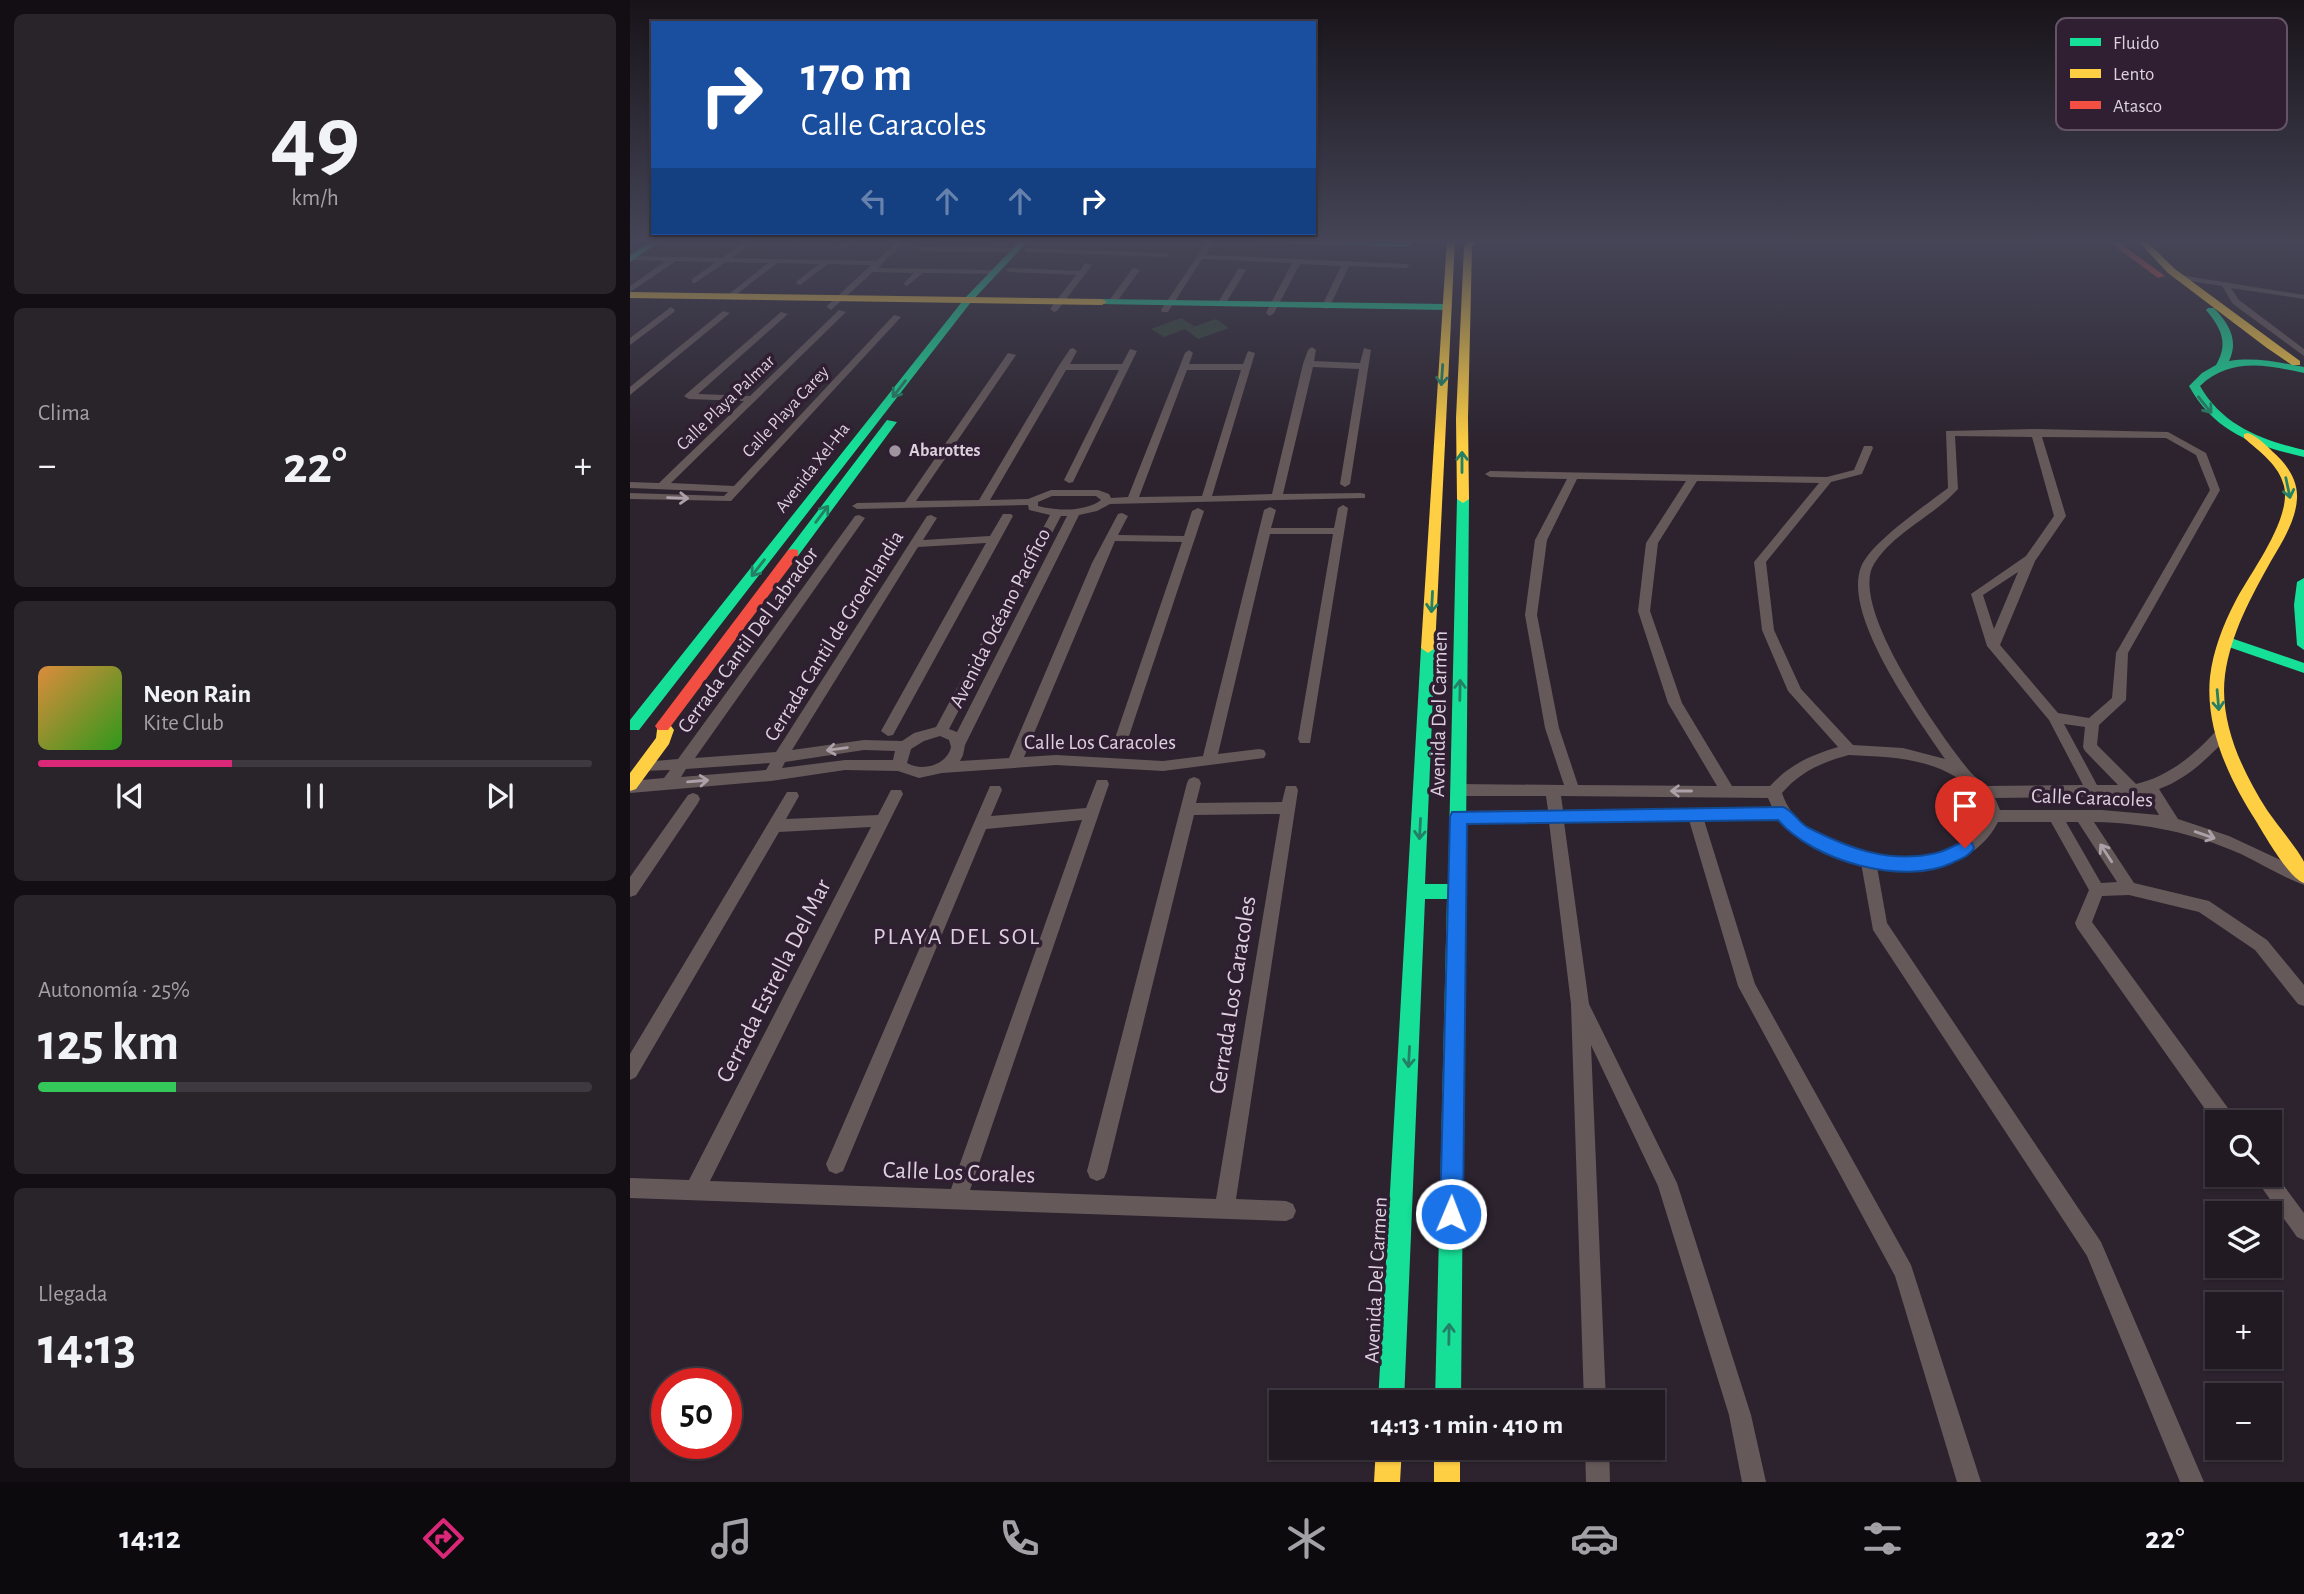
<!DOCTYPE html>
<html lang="es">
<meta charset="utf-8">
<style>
body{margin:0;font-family:"Alegreya Sans",sans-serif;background:#29232a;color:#f1f3f6;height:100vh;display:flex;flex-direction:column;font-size:26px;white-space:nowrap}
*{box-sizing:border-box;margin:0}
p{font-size:23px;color:#a2a1a5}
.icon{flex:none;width:38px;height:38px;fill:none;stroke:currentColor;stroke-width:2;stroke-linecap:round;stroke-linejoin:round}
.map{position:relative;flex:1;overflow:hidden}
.panel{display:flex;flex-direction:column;gap:14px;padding:14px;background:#120e13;width:630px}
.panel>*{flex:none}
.hud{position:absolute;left:21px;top:21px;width:665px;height:214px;border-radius:0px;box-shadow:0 2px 5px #0004,0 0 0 2px #3e3840;background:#1a4fa0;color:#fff;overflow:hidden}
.controls{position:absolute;left:1575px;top:1110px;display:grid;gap:14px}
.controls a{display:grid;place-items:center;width:77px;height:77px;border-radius:0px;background:#211a22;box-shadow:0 2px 5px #0004,0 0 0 2px #3e3840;font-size:35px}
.speed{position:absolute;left:21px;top:1368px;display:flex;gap:14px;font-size:35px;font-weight:700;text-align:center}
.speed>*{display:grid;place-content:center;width:91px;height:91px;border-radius:50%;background:#211a22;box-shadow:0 2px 5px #0004,0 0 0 2px #3e3840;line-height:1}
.speed .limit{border:10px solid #d22;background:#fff;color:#111}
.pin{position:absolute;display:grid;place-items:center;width:60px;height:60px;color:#fff;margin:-72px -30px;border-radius:50% 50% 50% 0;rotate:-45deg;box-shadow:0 0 7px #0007}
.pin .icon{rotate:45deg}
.me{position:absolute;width:77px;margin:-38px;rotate:1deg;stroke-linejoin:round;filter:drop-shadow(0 0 5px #0008)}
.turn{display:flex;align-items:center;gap:24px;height:147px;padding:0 35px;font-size:32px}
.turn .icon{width:91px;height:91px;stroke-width:2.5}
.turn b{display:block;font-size:49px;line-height:60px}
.lanes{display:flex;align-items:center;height:66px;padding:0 35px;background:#0003;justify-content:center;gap:35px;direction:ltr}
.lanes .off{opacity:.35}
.big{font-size:52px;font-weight:700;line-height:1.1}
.panel .widget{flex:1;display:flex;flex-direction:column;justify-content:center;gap:10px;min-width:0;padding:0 24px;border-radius:10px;background:#29232a}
.panel .dial{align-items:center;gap:0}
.dial b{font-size:91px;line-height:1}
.song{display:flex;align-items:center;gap:21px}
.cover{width:84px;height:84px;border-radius:10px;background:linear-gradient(135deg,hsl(30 70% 55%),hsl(110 70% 35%))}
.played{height:7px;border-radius:4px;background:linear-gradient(90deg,#db2777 35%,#3e3840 35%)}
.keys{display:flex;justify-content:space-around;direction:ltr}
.heat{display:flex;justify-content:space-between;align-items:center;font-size:38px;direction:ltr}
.charge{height:10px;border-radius:5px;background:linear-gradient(90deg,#34c759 25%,#3e3840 0)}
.trip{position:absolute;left:639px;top:1390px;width:396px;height:70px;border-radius:0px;background:#211a22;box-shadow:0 2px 5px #0004,0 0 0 2px #3e3840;font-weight:700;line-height:70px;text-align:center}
.tab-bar{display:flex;height:112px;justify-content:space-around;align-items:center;background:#0d0a0e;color:#a2a1a5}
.tab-bar .icon{width:49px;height:49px}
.tab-bar .active{color:#db2777}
.tab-bar b{font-size:32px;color:#f1f3f6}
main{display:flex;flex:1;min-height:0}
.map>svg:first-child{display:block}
</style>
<main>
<section class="panel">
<div class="widget dial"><b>49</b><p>km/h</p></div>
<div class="widget"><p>Clima</p>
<div class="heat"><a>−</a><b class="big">22°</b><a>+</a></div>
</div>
<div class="widget">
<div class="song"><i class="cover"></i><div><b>Neon Rain</b><p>Kite Club</p></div></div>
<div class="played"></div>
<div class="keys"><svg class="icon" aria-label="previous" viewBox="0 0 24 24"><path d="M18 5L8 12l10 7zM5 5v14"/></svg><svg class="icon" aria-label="pause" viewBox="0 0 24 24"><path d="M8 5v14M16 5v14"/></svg><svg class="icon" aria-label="next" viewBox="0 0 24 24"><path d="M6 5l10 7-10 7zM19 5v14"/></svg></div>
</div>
<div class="widget"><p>Autonomía · 25%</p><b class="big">125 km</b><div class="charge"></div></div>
<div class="widget"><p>Llegada</p><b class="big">14:13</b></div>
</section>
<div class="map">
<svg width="1674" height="1482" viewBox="0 0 1674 1482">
<rect width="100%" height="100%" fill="#2c232e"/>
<!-- green -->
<path fill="#354638" d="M551,318L564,326L560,328L586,319L599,328L568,339L555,329L534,337L521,329Z"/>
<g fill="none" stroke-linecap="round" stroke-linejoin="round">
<!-- street -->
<path fill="#665959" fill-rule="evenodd" d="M89,239H126L102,258L246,261L270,239H277L248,268L365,270L369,272L365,274L293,273L277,286L273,284L284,273L243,272L201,310L197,307L198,305L241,265L198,264L170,285L166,283L167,281L189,264L147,263L102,298L98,296L99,294L138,263L96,262L65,283H62V279L86,262L46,261L0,292V286L36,261L1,260L0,256L92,258L115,241H92Z
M168,239H176L167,247H161V243Z
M219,239H227L215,249H209V245Z
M579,239H586L575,255L776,264L780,266L776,268L719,266L700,306L696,309L692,306L711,266L670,264L644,313L640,316L636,313L662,263L572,259L538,312H532L531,310Z
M292,247L385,248L389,250L385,252L289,251V247Z
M398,248L535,253L539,255L535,257L395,252V248Z
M455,263L462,265L427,311L424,312L420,309L446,275L380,272L376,270L380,268L450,271Z
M503,268L510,270L485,304H479L478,302Z
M609,268L616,270L594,306H588L587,304Z
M1550,275L1674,295V299L1601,288L1609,300L1674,349V356L1603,304L1592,286L1547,279L1546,277Z
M41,307L45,310L44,312L0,345V338Z
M209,310L216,312L41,483L104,486L264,315L271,317L101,501L0,499V493L94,496L98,492L0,488V482L29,483L114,401L59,399L54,396L151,312L158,314L68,394L120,396Z
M93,311L100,313L0,395V387Z
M682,347L686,350L684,361L730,363L734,348L741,350L720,484L715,487L710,484L729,369L683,367L653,494L731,493L735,494V498L480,504L467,511L449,515L335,745L333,755L330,761L379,758L462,563L488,514L492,513L498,516L488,535L554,536L562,511L568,508L574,511L494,751L489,752L482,747L552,542L485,541L394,757L426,755L533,761L573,756L634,510L640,507L646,510L641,528H704L708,508L713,505L718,508L680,743H670L668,739L703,534H640L588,754L629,749L634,750L636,754L634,758L533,771L426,765L312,773L289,778L268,771L215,770L141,781L0,793V781L34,778L40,770L8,771L6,767L8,763L13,762L48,759L225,516L229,515L235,518L65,758L146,752L297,516L301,515L307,518L293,540L360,536L373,514H381L383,516L263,735L258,736L251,731L356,543L288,547L162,750L234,740L272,741L284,733L306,727L420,515L399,510L398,505L227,509L222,506L227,503L275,502L378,353L386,355L286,501L349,500L428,367L440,349L443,348L447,351L440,364H492L500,349L507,351L443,482L439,483L434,480L489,370H436L360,500L398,499L421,490H468L479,494L481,498L498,497L555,353L559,350L563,353L559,364H613L618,351L625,353L582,496L642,494L673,364L678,350ZM557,370H611L572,496L509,497ZM422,496H466L471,500C455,512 427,511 408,506V502ZM431,516H437L327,732L319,729ZM310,736L319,740L321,747C317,765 293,772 277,763L281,749L294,741ZM234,750L265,751L263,760H215L152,768L155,762ZM140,763L136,770L51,777L56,769Z
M1406,429L1538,432L1576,453L1590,490L1498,653L1496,700L1469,725L1467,745L1506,784C1540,776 1565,754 1588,729H1598L1600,733L1598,737C1578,758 1557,779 1529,789L1548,819L1599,836L1674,871V885C1652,877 1632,864 1611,854C1563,833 1517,823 1464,822L1504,883L1579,901L1637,940L1674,985V1006L1668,1004L1625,950L1569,912L1499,895L1472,896L1462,922L1603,1115L1605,1122H1587V1126L1447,928L1445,923L1459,890L1421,822H1368C1346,866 1291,876 1247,867L1257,923L1471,1242L1574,1482H1550L1457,1256L1243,930L1231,863C1202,854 1168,844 1149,819L1074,820L1125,984L1281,1265L1351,1482H1327L1265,1276L1108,986L1059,820L934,822L959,1004L1047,1183L1121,1415L1136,1482H1112L1099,1415L1028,1186L961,1045L976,1402H954L941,1004L919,822L828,823L823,821L821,817L823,813L828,811L918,810L916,796H829L824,794L822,790L824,786L829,784L934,785L915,728L895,615L905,540L937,479L860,477L855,474L860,471L1197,477L1224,470L1234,446H1242L1243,448L1232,474L1201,482L1136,562L1144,630L1171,689L1223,745L1273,748L1315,759C1288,719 1212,616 1231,567C1240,543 1296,505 1318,488L1316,431ZM1325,436L1402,437L1424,516L1396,556L1341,594L1357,646L1419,720L1453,785L1356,786C1350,780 1342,775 1337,768C1310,734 1218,606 1244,564C1264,532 1304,516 1328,489ZM1412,437L1536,438L1566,455L1580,490L1486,653L1482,698L1459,718L1428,713L1370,645L1405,561L1436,516ZM947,479L1056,481L1016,543L1008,611L1038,703L1087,786L948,785L929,728L907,615L917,540ZM1067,481L1189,483L1124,562L1132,630L1158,691L1208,747C1181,755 1159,765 1140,786H1102L1052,703L1020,611L1028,543ZM1388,572L1364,629L1353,595ZM1434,724L1455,727L1453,747L1455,751L1488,785H1467ZM1219,755C1263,757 1312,758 1344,792C1349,797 1354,803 1355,811C1356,820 1349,827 1342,833C1306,868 1254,860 1211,843C1185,834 1161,821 1152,793C1170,772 1192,762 1219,755ZM1516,793L1529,815L1472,810H1370L1365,798L1503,796ZM931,796L1138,798L1142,807L933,810ZM1436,822H1448L1487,882L1471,883Z
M564,777L569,779L571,783L566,803L652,802L656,786H666L668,790L606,1199L656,1201L663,1204L666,1211L663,1218L656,1221L0,1198V1178L59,1180L241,827L149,832L6,1077L0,1080V1054L157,792H167L169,796L156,819L248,815L261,790H271L273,794L80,1181L321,1189L452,820L356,829L213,1171L206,1174L199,1171L196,1164L360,786H370L372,790L361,816L456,808L467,780H477L479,784L340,1190L586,1199L650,814L564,815L477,1171L474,1178L467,1181L460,1178L457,1171L557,783L559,779Z
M63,793L68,795L70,799L68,803L6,895L0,897V877L58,795Z
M1640,1167L1674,1213V1240L1667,1237L1627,1181L1624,1174H1640Z
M955,1447H979L980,1482H956Z"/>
<!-- fast -->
<path fill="#16e098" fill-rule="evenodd" d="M25,239H34L0,262V255Z
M392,239H400L341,302L9,730H0V720L335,298Z
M624,239L777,241L781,244L777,247L628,242Z
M472,299L817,304L822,307L817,310L469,304L467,302Z
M1578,308H1584C1599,324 1609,340 1599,361C1624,357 1649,362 1674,367V373C1637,365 1600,357 1570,386C1593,426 1632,440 1674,450V457C1624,445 1585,433 1559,386L1572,373L1586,365C1599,343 1591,328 1576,310Z
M257,420L267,422L168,556H158V550Z
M833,495L839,499L831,1402H805L817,899H795L774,1402H748L791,648L798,643L805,648L795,884H818L827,499Z
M1674,578V650L1667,645L1664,605L1667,582Z
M1598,637L1674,663V673L1593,645L1591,642L1593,639Z"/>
<!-- slow -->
<path fill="#ffcf43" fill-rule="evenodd" d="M817,239H825L805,648L798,653L791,648Z
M840,239H848L842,247L838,418L839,499L833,503L827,499L826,418L834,247Z
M1506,239H1514L1545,269L1670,361V365H1662L1637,348L1538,273Z
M0,292L472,299L477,302L472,305L0,298Z
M1618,433C1627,436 1636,445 1643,452C1656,463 1668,480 1667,498C1666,521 1652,542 1641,561C1621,597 1601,633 1595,675C1589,722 1612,771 1637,810C1645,822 1670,852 1674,862C1674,868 1674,877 1674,883C1659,878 1635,836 1626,821C1599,779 1575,728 1580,677C1583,651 1593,625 1605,602C1620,573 1662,519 1654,486C1649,465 1630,452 1614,438V434Z
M33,720L38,722L44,730L39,744L6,789L0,791V773L26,738L28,722Z
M746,1447H772L770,1482H744Z
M804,1447H830V1482H804Z"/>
<!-- jam -->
<path fill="#f24e42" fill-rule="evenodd" d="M1475,239H1484L1535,276L1528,278Z
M163,549L168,550V556L38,730H28L25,726L28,722L158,550Z"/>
</g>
<!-- one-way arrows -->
<defs><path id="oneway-shaft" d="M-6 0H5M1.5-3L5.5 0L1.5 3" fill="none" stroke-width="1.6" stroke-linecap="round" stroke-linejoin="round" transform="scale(1.75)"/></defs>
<g stroke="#238065">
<use href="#oneway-shaft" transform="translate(812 375) rotate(94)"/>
<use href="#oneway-shaft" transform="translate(269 389) rotate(128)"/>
<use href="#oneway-shaft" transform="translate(1575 405) rotate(51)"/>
<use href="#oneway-shaft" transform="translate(832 462) rotate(-90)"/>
<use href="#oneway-shaft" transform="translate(1658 488) rotate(78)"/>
<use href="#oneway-shaft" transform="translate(192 514) rotate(-53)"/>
<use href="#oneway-shaft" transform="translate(128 568) rotate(128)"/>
<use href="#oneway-shaft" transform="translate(802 602) rotate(93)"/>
<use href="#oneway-shaft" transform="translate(830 690) rotate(-89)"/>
<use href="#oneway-shaft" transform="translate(1588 700) rotate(85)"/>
<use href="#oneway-shaft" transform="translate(790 829) rotate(93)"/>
<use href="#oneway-shaft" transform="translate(779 1057) rotate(93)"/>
<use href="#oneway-shaft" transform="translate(819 1334) rotate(-89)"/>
</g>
<g stroke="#ada1a9">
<use href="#oneway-shaft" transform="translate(48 498) rotate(2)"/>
<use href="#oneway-shaft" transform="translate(207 749) rotate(172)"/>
<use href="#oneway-shaft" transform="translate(68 781) rotate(-5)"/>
<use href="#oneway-shaft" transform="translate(1051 791) rotate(-180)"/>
<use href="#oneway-shaft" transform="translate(1575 835) rotate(19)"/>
<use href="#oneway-shaft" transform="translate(1476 853) rotate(-123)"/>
</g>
<!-- sky -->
<linearGradient id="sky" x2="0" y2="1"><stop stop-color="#181319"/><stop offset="0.54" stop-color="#454557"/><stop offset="1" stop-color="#454557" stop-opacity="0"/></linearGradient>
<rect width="1674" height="446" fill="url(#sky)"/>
<!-- route -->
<path fill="#1a73e8" stroke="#114b97" stroke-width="2" d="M1153,807C1163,810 1167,821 1177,827C1218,848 1259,864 1306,853C1316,851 1325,845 1335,841L1342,843L1344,848C1340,856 1330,859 1322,863C1273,886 1183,861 1148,820L837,824L833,1214L830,1222L821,1225L813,1222L810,1214L820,817L822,812Z"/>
<!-- markers -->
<circle fill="#9f94a0" stroke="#301f32" stroke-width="2.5" cx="265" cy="451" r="7"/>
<g text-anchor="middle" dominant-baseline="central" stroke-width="7" stroke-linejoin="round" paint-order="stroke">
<!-- far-street labels -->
<g font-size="18" fill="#ddd1de" stroke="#301f32">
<text transform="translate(96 403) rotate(-44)">Calle Playa Palmar</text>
<text transform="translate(156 412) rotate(-47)">Calle Playa Carey</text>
<text transform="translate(183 468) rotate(-52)">Avenida Xel-Ha</text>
</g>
<!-- far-poi labels -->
<g font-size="18" font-weight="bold" fill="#ddd1de" stroke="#301f32" text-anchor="start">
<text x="279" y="451">Abarottes</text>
</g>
<!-- street labels -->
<g font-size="21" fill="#ddd1de" stroke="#301f32">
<text transform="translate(370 618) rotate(-63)">Avenida Océano Pacífico</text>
<text transform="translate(204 636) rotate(-58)">Cerrada Cantil de Groenlandia</text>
<text transform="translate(118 640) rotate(-54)">Cerrada Cantil Del Labrador</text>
<text transform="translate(809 714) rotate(-89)">Avenida Del Carmen</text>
<text x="470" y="742">Calle Los Caracoles</text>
<text transform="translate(1462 798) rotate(2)">Calle Caracoles</text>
<text transform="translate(746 1280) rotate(-87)">Avenida Del Carmen</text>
</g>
<!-- quarter labels -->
<g font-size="24" letter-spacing="2" fill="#ddd1de" stroke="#301f32">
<text x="327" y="937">PLAYA DEL SOL</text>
</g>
<!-- near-street labels -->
<g font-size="24" fill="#ddd1de" stroke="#301f32">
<text transform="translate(144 981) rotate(-63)">Cerrada Estrella Del Mar</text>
<text transform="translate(603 995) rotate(-81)">Cerrada Los Caracoles</text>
<text transform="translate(329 1173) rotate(2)">Calle Los Corales</text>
</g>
</g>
<!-- legend -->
<rect x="1426" y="18" width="231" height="112" rx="10" fill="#301f32" stroke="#645466" stroke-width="2"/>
<rect x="1440" y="38" width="31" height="8" fill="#16e098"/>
<rect x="1440" y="69" width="31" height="9" fill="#ffcf43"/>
<rect x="1440" y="101" width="31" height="8" fill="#f24e42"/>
<g font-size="19" fill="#ddd1de">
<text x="1483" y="49">Fluido</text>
<text x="1483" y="80">Lento</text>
<text x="1483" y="112">Atasco</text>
</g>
</svg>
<div class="controls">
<a><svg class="icon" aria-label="search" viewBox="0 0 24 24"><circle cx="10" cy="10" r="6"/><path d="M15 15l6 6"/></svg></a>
<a><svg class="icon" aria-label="layers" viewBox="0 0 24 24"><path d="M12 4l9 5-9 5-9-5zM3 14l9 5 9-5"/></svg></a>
<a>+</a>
<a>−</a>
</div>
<div class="speed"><div class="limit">50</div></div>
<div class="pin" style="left:1335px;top:848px;background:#d93025"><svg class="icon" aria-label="arrive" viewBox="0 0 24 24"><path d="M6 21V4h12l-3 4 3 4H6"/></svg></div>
<svg class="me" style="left:821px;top:1214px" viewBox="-20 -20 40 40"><circle r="17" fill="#1a73e8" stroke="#fff" stroke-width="3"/><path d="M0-11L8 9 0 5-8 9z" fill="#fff"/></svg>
<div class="trip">14:13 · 1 min · 410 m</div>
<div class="hud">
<div class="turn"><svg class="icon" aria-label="right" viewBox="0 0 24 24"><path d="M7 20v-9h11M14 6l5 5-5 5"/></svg><div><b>170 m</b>Calle Caracoles</div></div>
<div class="lanes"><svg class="icon off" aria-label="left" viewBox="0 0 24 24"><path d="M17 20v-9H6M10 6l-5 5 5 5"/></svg><svg class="icon off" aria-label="ahead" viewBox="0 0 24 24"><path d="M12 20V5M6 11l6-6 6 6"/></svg><svg class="icon off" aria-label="ahead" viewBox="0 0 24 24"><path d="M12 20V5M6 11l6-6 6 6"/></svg><svg class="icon" aria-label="right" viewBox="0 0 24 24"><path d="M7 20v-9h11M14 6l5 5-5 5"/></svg></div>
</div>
</div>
</main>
<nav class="tab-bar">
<b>14:12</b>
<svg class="icon active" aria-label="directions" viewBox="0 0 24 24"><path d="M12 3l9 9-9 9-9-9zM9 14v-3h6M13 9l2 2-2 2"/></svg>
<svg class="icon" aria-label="music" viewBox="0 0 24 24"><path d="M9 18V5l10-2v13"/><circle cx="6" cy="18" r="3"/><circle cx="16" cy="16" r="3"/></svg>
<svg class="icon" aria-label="phone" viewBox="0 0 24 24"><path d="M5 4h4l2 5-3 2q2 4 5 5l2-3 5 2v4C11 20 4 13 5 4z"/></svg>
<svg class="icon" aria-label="climate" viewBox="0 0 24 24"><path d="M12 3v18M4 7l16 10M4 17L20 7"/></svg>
<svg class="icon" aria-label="car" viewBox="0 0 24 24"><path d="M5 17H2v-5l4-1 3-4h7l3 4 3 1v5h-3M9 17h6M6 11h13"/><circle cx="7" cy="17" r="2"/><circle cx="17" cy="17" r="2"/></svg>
<svg class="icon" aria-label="filters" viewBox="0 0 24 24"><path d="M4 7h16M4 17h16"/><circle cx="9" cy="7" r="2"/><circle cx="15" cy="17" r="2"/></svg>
<b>22°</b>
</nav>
